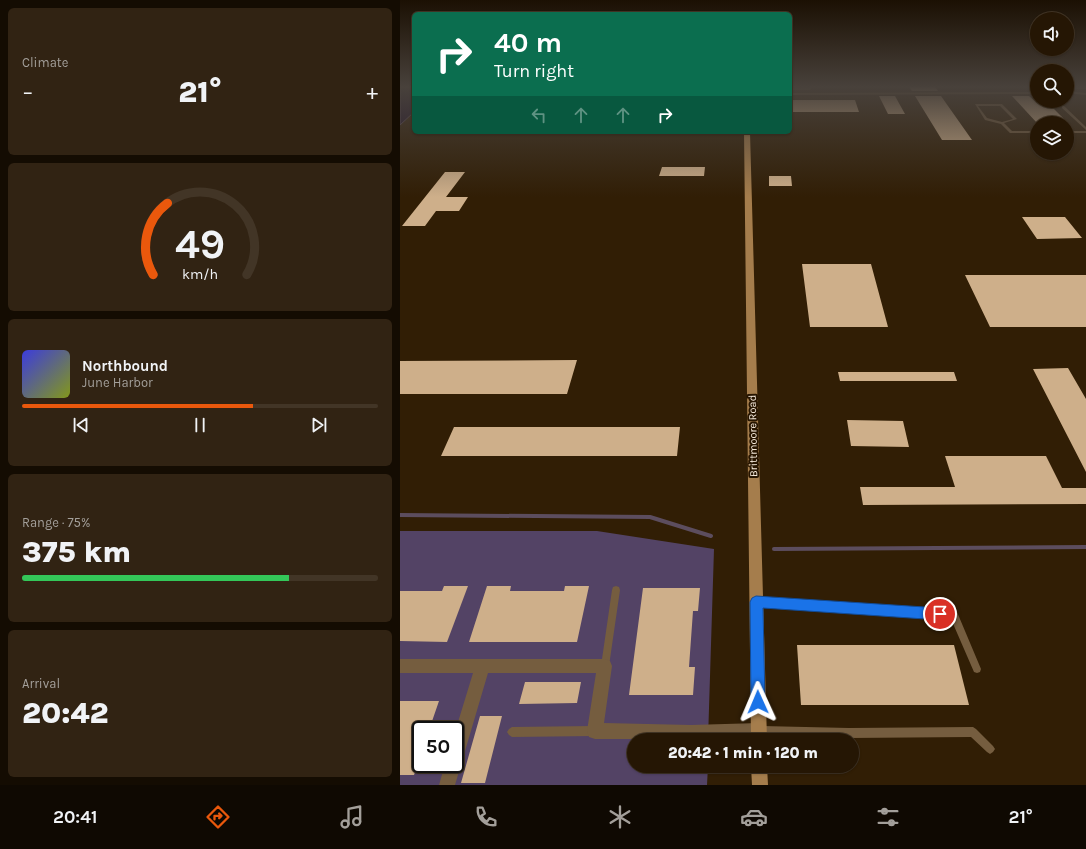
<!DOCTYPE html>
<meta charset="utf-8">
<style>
body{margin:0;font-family:Karla,sans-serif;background:#312313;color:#f1f3f6;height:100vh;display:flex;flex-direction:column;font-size:15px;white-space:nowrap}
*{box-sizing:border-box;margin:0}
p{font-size:13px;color:#a39f9a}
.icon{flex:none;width:22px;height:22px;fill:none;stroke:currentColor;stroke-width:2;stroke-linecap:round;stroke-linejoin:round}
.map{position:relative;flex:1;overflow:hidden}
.side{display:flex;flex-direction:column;gap:8px;padding:8px;background:#140c02;width:400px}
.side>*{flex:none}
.top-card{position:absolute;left:12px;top:12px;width:380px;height:122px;border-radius:6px;box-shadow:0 1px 3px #0004,0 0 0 1px #423526;background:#0b6e4f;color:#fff;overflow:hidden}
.fabs{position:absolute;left:630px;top:12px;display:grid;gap:8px}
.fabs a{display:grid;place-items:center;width:44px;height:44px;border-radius:50%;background:#251604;box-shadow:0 1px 3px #0004,0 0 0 1px #423526;font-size:20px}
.speed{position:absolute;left:12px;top:721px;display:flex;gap:8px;font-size:20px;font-weight:700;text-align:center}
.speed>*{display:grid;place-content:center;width:52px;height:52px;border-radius:50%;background:#251604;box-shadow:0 1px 3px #0004,0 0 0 1px #423526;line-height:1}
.speed .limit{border:2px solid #111;border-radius:6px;background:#fff;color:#111}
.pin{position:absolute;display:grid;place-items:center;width:34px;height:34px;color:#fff;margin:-17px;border:2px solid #fff;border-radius:50%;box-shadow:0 1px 4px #0007}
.me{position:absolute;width:44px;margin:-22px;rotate:359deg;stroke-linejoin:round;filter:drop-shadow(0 0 3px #0008)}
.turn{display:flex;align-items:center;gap:14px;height:84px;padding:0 16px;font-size:18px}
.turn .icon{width:52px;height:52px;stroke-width:2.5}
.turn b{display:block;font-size:28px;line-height:34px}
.lanes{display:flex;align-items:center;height:38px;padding:0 16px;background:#0003;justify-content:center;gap:20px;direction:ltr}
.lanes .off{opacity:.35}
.big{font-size:30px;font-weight:800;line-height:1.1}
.side .widget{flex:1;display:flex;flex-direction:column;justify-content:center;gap:6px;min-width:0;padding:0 14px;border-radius:6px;background:#312313}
.side .dial{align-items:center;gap:0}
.dial svg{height:104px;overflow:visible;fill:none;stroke:#423526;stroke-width:7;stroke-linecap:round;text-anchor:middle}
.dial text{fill:#f1f3f6;stroke:none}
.song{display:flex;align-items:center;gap:12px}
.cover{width:48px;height:48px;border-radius:6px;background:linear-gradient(135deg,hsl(240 70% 55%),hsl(70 70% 35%))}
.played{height:4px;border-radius:2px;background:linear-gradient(90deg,#ea580c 65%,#423526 65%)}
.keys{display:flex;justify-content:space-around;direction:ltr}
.heat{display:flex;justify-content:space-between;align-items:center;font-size:22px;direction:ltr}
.charge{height:6px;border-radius:3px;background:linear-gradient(90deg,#34c759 75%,#423526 0)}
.trip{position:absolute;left:227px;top:733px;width:232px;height:40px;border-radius:20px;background:#251604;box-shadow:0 1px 3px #0004,0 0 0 1px #423526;font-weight:800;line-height:40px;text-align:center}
.dock{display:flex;height:64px;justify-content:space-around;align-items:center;background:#0f0902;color:#a39f9a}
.dock .icon{width:28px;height:28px}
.dock .on{color:#ea580c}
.dock b{font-size:18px;color:#f1f3f6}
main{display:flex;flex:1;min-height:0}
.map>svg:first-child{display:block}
</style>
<main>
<section class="side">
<div class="widget"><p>Climate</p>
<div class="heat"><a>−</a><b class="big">21°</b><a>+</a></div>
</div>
<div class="widget dial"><svg viewBox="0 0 100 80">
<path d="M14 69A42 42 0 1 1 86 69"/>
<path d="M14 69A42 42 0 0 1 25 14" stroke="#ea580c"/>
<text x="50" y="56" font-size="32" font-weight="700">49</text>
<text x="50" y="72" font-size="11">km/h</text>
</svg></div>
<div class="widget">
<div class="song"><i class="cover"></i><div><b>Northbound</b><p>June Harbor</p></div></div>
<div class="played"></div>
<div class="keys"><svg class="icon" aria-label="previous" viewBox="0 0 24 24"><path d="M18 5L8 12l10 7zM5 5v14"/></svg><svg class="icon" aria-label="pause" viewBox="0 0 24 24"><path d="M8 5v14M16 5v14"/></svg><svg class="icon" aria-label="next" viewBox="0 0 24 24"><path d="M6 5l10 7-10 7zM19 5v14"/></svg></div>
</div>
<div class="widget"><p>Range · 75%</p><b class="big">375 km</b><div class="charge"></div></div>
<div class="widget"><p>Arrival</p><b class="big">20:42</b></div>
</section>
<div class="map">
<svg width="686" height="785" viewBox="0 0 686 785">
<rect width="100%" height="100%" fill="#311e05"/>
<!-- green -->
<path fill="#534365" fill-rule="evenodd" d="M0,531H197L314,549L308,740H234V766H308L307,785H0ZM21,730H55V764H21Z"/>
<!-- water -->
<path fill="#1b0b29" stroke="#5c4d5e" d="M0,87H14V112L0,125Z"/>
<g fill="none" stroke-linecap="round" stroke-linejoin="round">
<!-- stream -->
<path stroke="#5c4d5e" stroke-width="4" d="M0,515L250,517L311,536
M374,549L686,547"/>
</g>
<!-- building -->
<path fill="#ceaf8a" d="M509,87H535L538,91H512Z
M479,96H495L505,114H488Z
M515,96H541L572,140H542Z
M612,96H629L638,104H649L668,123H637Z
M390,100H455L459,112H390Z
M262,167H305L304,176H259Z
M45,172H65L46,197H68L59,211H36L25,226H2Z
M369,176H391L392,186H369Z
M622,217H665L682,238L637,239Z
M402,264H471L488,327H410Z
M565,275H686V327H590Z
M177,360L167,394H0V361Z
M668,368L686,399V472L633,369Z
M438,372H554L557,381H440Z
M447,420L503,421L509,447L451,446Z
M54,427H280L277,456H41Z
M545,456H646L662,488H686V504L463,505L460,487H555Z
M44,586H68L47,642L0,641V591H42Z
M87,586H111L110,591H164L165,586H189L177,642H69Z
M243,588H300L298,611H293L289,667H295L293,695H229Z
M397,645H554L569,705H401Z
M125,682H181L177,703L119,704Z
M0,701H39L29,730H21V755L14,775H0Z
M80,716H102L85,783H61Z"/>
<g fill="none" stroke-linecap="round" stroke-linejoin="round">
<!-- service -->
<path fill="#755d3f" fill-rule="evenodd" d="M408,87H411V89L410,90H390V88H408Z
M667,87H686V89H667Z
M667,91L686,93V95L667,93Z
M637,92V94L390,95V93Z
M575,104H602L617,119L604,123L612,131H637V133H610L601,124L585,120ZM578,106H600L613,119L602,122L587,118Z
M662,106H664L686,127V130L662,108Z
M667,131H686V133H667Z
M216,586L219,587L220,590L209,666L208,669L205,670L202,669L201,666L212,590L213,587Z
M356,598L554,611L557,612L581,669L580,672L577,673L574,672L551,619L356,606L353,605L352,602L353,599Z
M194,726L197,728L199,731L197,734L194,736L112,737L109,735L107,732L109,729L112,727Z
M360,726L449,728L573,727L576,729L593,746L595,749L593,752L590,754L587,752L571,737L449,738L360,736L357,734L355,731L357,728Z"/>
<!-- minor -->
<path fill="#755d3f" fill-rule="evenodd" d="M0,659H205L210,661L212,666L204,723L291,725L359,723L365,725L367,731L365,737L359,739H195L189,737L187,731L196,673H88L55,785H39L45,764H55V732L73,673H0Z"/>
<!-- secondary -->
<path fill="#a57d4c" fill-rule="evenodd" d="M344,132H350L367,740H351Z
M351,766H367L368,785H352Z"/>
</g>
<!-- sky -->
<linearGradient id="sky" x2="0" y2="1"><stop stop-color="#1b1003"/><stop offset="0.44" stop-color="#48413b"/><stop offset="1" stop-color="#48413b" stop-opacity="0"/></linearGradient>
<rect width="686" height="197" fill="url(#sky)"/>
<!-- route -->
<path fill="#1a73e8" stroke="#114b97" d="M356,596L540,608L545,610L546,614L545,619L540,620L363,608L365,702L363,707L358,709L353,707L351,702L350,602L352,598Z"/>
<g text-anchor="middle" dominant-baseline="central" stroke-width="4" stroke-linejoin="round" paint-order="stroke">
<!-- street labels -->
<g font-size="11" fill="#f4e8d9" stroke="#271500">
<text transform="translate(353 436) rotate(-91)">Brittmoore Road</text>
</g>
</g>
</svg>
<div class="fabs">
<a><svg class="icon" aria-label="sound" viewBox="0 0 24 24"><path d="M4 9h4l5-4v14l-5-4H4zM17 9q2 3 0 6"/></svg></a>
<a><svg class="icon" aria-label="search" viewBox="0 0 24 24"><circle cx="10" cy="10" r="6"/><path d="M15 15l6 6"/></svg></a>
<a><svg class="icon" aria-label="layers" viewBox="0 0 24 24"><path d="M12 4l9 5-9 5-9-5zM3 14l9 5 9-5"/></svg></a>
</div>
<div class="speed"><div class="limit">50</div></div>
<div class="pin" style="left:540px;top:614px;background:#d93025"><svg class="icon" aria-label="arrive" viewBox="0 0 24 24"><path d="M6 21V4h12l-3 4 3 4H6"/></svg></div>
<svg class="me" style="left:358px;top:702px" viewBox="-20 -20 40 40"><path d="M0-17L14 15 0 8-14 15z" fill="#1a73e8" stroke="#fff" stroke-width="4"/></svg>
<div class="trip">20:42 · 1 min · 120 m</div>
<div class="top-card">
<div class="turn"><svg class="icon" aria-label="right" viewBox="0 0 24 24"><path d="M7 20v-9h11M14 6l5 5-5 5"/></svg><div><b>40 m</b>Turn right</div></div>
<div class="lanes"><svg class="icon off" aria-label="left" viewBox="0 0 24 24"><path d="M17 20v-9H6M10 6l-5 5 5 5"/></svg><svg class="icon off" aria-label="ahead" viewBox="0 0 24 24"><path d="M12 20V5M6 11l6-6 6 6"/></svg><svg class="icon off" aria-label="ahead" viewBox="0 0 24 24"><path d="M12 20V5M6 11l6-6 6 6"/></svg><svg class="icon" aria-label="right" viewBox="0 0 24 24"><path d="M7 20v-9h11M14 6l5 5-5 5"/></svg></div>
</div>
</div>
</main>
<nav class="dock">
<b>20:41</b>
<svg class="icon on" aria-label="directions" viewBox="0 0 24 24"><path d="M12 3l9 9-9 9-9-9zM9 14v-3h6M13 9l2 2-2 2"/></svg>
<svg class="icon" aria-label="music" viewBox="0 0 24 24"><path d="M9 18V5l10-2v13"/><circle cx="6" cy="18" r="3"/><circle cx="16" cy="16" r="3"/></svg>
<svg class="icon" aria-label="phone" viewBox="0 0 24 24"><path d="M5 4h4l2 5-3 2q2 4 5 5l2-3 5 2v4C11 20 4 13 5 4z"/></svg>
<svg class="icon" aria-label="climate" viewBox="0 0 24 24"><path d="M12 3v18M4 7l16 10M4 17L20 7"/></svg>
<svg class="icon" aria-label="car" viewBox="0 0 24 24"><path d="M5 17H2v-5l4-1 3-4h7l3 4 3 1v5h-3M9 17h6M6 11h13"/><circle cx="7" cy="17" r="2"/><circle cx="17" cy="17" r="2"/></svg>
<svg class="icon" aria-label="filters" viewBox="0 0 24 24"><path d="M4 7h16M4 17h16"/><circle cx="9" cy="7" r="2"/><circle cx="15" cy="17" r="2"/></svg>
<b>21°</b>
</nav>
